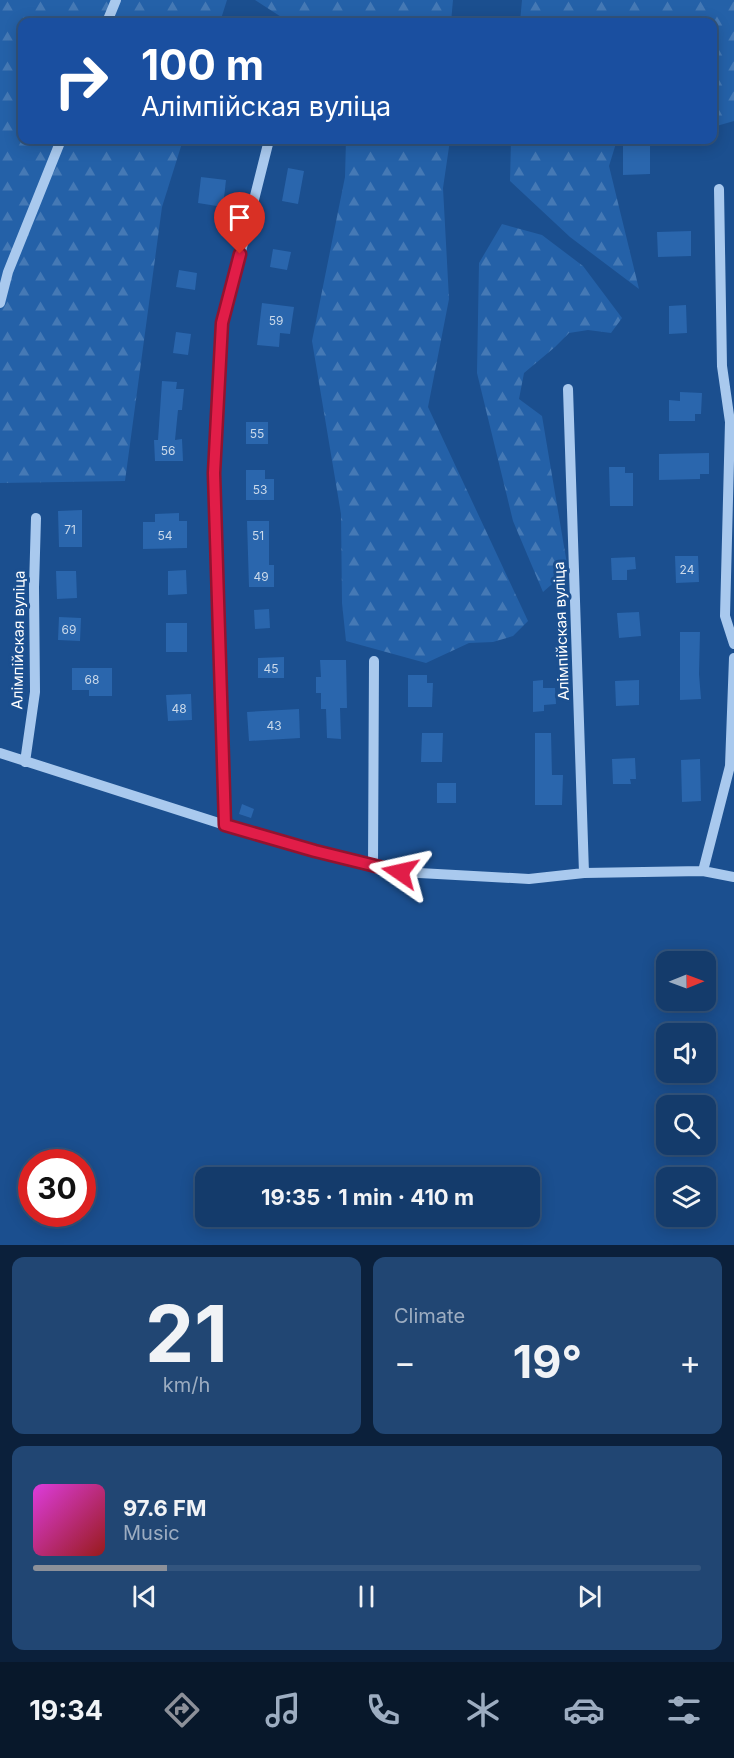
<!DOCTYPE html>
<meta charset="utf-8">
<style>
body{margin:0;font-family:Inter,sans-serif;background:#214673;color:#f1f3f6;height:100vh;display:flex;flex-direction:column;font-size:22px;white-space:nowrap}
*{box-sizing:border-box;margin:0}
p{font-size:20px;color:#9dadc1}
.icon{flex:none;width:33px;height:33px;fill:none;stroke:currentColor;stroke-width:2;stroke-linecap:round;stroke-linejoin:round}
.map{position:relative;height:1245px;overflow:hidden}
.drawer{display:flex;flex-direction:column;gap:12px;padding:12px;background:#0b203b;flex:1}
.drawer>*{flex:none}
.banner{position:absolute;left:18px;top:18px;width:699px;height:126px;border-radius:12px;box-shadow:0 3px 15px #0003,0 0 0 2px #33557e;background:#1a4fa0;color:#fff;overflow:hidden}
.needle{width:39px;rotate:89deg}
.tools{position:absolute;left:656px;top:951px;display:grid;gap:12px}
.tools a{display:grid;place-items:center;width:60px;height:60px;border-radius:12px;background:#143b6b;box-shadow:0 3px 15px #0003,0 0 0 2px #33557e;font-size:30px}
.speed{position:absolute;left:18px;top:1149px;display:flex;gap:12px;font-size:30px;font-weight:700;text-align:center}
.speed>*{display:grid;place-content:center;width:78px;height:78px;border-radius:50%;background:#143b6b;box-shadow:0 3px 15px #0003,0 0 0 2px #33557e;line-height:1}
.speed .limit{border:9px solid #d22;background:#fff;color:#111}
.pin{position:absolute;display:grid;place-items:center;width:51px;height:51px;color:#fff;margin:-62px -26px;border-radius:50% 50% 50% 0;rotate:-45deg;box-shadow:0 0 6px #0007}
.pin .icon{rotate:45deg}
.me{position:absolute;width:66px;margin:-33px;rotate:281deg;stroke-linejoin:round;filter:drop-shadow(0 0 4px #0008)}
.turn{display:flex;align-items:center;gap:21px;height:126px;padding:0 24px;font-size:27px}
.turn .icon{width:78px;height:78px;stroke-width:2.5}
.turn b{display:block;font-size:42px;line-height:51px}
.big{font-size:45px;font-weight:700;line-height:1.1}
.drawer .tile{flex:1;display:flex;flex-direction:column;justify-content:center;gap:9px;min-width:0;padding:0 21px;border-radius:12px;background:#214673}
.drawer .dial{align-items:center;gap:0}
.dial b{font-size:78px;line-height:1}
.song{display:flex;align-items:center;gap:18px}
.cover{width:72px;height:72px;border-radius:9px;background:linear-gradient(135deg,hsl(300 70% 55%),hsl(0 70% 35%))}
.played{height:6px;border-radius:3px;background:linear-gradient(90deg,#8c9099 20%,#33557e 20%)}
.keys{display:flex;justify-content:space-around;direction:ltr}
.heat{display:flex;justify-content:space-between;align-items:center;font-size:33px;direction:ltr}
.drawer .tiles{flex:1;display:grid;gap:12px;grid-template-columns:1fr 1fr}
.tile:last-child{grid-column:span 2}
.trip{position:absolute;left:195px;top:1167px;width:345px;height:60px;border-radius:12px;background:#143b6b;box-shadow:0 3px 15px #0003,0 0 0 2px #33557e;font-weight:700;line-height:60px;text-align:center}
.tabs{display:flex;height:96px;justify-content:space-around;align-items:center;background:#08182b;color:#9dadc1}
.tabs .icon{width:42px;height:42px}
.tabs .on{color:#8c9099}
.tabs b{font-size:27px;color:#f1f3f6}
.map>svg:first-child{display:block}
</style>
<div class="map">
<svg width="734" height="1245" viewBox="0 0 734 1245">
<defs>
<pattern id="forest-firs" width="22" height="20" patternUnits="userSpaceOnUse" patternTransform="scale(1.5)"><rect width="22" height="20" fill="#2461a8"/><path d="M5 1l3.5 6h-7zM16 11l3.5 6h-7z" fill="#4579b5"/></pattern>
</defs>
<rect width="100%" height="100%" fill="#1b4f8f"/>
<!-- forest -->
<path fill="url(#forest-firs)" d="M0,0H227L220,22H22V140H183L162,207L125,481L0,483Z
M255,0H453L451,22H289Z
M522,0H734V121L713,127L712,22H520Z
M346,140H450L443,188L449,299L428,407L528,621L513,636L493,642L469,643L426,663L346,641L342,603L341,514L312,341L345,177Z
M511,140H617L609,166L639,289L570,237L510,181Z
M502,224L542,235L583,266L622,318L611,333L588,330L569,333L555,347L524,373L519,399L542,416L568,570L543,592L513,521L477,373L479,263Z"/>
<!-- building -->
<path fill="#2a66ad" d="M623,146H650V174L623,175Z
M288,168L304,171L298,204L282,201Z
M201,177L226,180L223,207L198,203Z
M691,231V256L658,257L657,232Z
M273,249L291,252L287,270L270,267Z
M179,270L197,273L195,290L176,287Z
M262,303L294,307L290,334L280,333L279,347L257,345Z
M686,305L687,333L669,334V306Z
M176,332L191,334L188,355L173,353Z
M162,381L177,382L176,389H184L182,410H178L175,440L182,439L183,461H155L154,440H158Z
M680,392L702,393L701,414H695V421H669V400L680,401Z
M246,422H268V444H246Z
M709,453V474H700V479L659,480V454Z
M609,467H625V473H633V506H610Z
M246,470H265V479H274V500H246Z
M82,510V547H59L58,511Z
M179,513V521H187V548L143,549V522H155V514Z
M247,521H269V565H274V587H249Z
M675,556H698L699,582L676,583Z
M635,557L636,569L627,570V580H612L611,558Z
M186,570L187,594L168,595V571Z
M56,571H76L77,598L57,599Z
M269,609L270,628L255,629L254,610Z
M639,612L641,636L619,638L617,613Z
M59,617L81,618L80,641L58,640Z
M166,623H187V652H166Z
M680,632H700L699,674L701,699L680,700Z
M284,657V678H258V658Z
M320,660H346L347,708H340L341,739L327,738L326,709H321V693H316V677H321Z
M72,668H112V696H89V690H72Z
M408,675H427V683H433L432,707H408Z
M543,680V688H555L556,704L544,705V711L533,712V681Z
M639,680V705L616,706L615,681Z
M191,694L192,720L168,721L166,695Z
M299,709L300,738L249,741L247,712Z
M422,733H443L442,762H421Z
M535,733H551L552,775H563L562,805H535Z
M635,758L636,779H630L631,784H613L612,759Z
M700,759L701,801L682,802L681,760Z
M437,783H456V803H437Z
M242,804L254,809L251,818L239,814Z"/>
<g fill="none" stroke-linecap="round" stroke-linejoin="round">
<!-- minor -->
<path stroke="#a9c9ee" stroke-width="10" d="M107,22L116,0
M719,189L722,366L730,422L725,616L734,644
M0,303L8,272L61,140
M568,389L584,873
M0,753L225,825L315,851L401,872L529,879L584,873L703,871L734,877
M25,762L35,692L34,587L36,518
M225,825L215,473L223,323L269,140
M373,867L374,661
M703,871L730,766L734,658"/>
</g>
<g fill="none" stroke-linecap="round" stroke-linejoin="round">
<defs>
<path id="route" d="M240,254L222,323L214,473L225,825L315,851L400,872"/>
</defs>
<!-- route casing -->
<use href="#route" stroke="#92132f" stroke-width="15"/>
<!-- route -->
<use href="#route" stroke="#e11d48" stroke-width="10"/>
</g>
<g text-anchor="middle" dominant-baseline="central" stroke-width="6" stroke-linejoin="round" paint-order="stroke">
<!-- number labels -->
<g font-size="12" fill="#cad9ea">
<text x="276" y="320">59</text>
<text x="257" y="433">55</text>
<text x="168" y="450">56</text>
<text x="260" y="489">53</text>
<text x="70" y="529">71</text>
<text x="165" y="535">54</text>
<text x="258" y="535">51</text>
<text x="687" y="569">24</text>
<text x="261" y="576">49</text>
<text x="69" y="629">69</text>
<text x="271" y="668">45</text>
<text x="92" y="679">68</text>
<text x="179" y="708">48</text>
<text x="274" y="725">43</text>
</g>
<!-- street labels -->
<g font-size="15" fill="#fff" stroke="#1b4f8f">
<text transform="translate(561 631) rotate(-92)">Алімпійская вуліца</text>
<text transform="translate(18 640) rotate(-89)">Алімпійская вуліца</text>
</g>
</g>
</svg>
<div class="tools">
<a><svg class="needle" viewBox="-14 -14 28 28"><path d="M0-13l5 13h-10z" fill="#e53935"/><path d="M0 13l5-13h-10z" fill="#9dadc1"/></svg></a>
<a><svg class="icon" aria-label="sound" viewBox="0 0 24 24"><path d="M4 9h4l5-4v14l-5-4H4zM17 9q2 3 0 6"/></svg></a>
<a><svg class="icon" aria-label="search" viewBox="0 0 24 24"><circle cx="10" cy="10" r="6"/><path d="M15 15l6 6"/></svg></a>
<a><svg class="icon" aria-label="layers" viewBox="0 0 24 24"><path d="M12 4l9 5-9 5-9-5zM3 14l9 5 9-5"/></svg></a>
</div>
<div class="speed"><div class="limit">30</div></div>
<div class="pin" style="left:240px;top:254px;background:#d93025"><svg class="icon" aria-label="arrive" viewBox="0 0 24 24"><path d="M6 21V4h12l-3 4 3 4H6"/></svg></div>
<svg class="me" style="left:400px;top:872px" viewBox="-20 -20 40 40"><path d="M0-17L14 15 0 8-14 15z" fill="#e11d48" stroke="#fff" stroke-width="4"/></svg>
<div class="trip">19:35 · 1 min · 410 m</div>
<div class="banner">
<div class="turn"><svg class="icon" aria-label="right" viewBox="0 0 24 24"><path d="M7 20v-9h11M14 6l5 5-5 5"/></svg><div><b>100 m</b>Алімпійская вуліца</div></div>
</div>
</div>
<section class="drawer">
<div class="tiles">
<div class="tile dial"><b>21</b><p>km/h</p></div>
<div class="tile"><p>Climate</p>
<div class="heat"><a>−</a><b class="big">19°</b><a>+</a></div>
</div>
<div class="tile">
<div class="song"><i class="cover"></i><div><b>97.6 FM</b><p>Music</p></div></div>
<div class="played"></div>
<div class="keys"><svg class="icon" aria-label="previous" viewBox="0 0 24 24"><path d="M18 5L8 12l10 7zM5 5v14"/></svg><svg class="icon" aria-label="pause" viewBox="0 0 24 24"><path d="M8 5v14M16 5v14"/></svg><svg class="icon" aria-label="next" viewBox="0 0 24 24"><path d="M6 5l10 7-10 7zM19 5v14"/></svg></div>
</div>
</div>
</section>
<nav class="tabs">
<b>19:34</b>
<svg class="icon on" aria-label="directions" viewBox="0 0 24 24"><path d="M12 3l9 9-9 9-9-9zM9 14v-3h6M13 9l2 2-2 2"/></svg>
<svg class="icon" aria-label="music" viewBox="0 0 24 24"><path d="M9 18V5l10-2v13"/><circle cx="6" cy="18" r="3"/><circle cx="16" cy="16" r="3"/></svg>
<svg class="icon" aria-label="phone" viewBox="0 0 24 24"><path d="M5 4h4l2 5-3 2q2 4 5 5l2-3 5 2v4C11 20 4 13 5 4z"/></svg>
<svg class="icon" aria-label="climate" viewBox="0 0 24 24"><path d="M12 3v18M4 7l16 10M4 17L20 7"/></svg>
<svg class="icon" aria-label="car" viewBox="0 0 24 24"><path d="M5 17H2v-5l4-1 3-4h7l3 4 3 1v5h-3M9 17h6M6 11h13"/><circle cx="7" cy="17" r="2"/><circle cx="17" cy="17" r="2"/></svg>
<svg class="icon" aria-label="filters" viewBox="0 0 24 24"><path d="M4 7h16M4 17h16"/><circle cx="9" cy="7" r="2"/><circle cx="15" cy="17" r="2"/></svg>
</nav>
